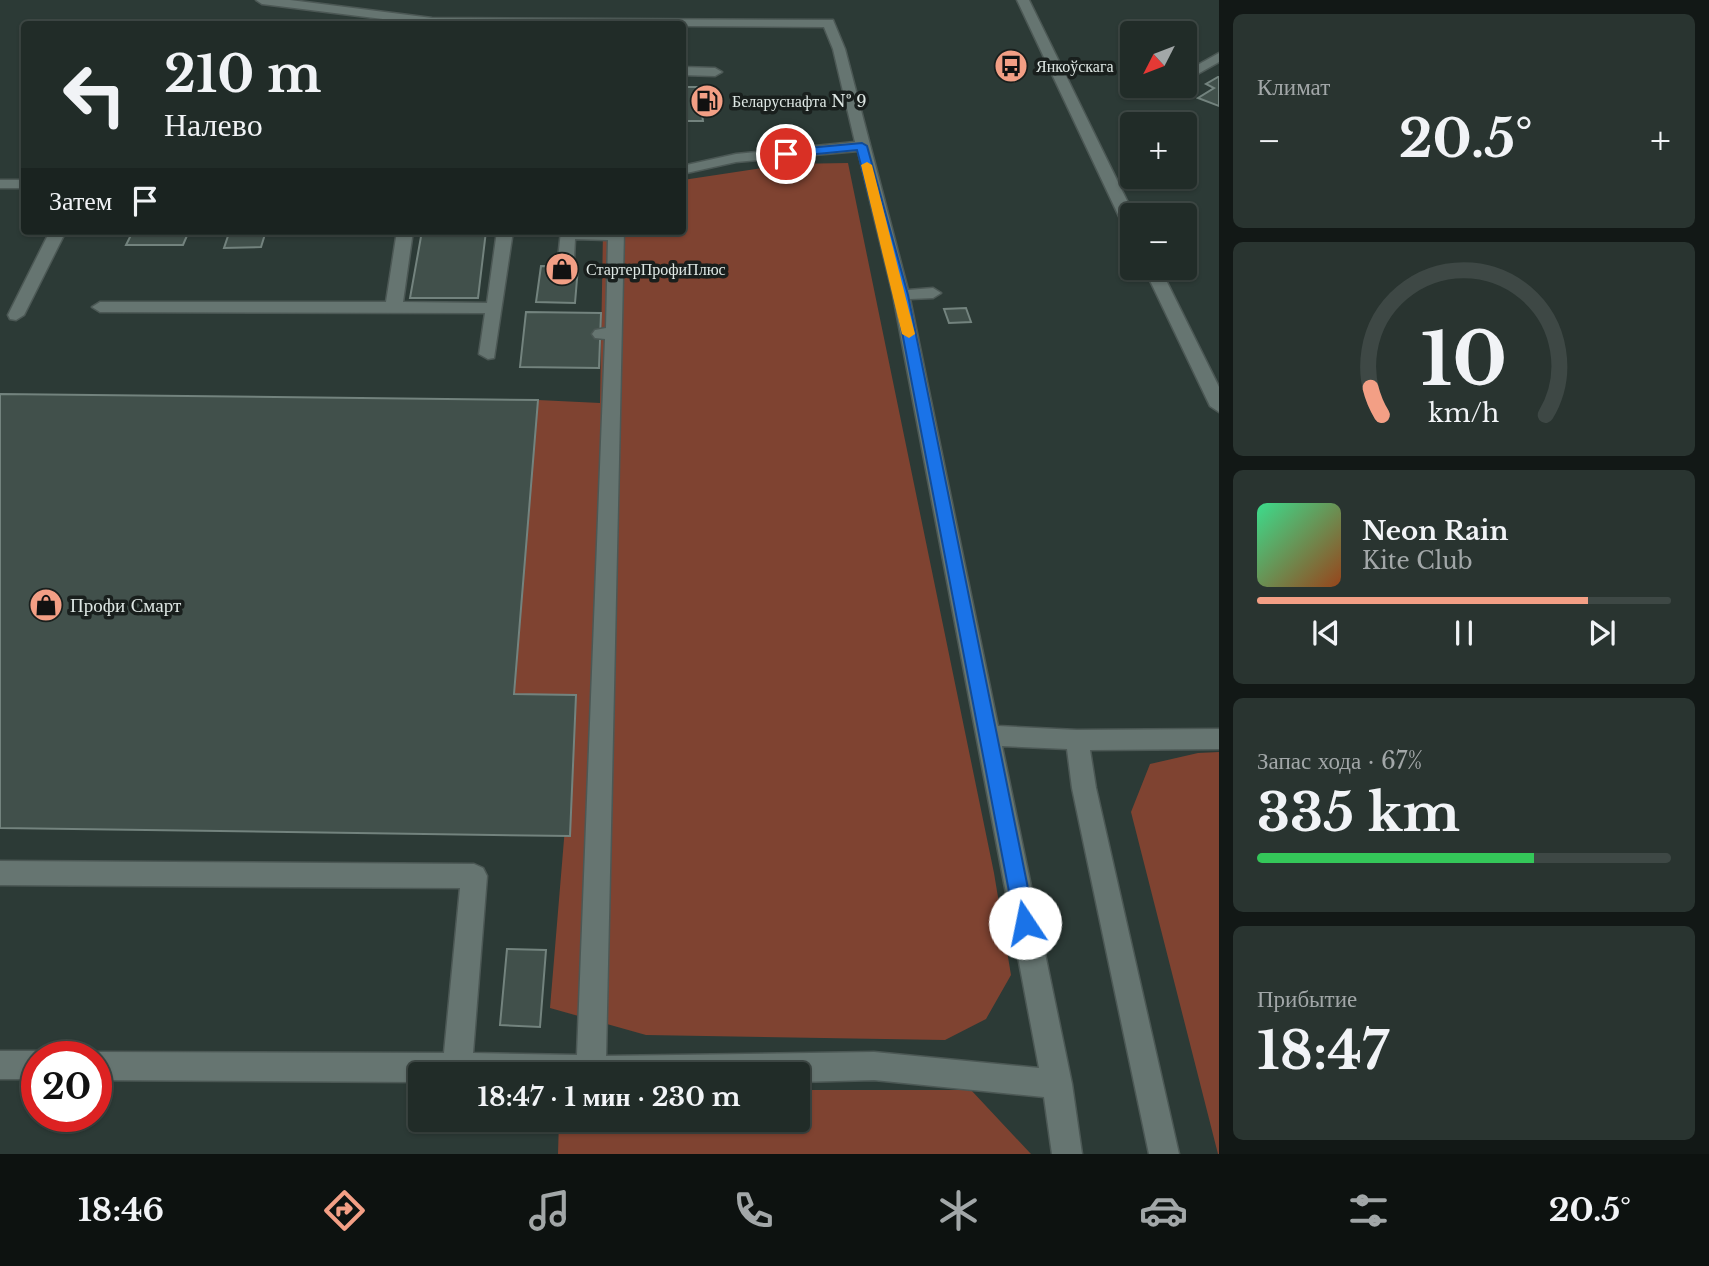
<!DOCTYPE html>
<html lang="ru">
<meta charset="utf-8">
<style>
body{margin:0;font-family:"Libre Baskerville",serif;background:#293430;color:#f1f3f6;height:100vh;display:flex;flex-direction:column;font-size:26px;white-space:nowrap}
*{box-sizing:border-box;margin:0}
p{font-size:23px;color:#a2a7a8}
.icon{flex:none;width:38px;height:38px;fill:none;stroke:currentColor;stroke-width:2;stroke-linecap:round;stroke-linejoin:round}
.map{position:relative;flex:1;overflow:hidden}
.details{display:flex;flex-direction:column;gap:14px;padding:14px;background:#121816;width:490px}
.details>*{flex:none}
.top-card{position:absolute;left:21px;top:21px;width:665px;height:214px;border-radius:7px;box-shadow:0 2px 5px #0004,0 0 0 2px #3e4845;background:#212c28;color:#f1f3f6;overflow:hidden}
.needle{width:46px;rotate:228deg}
.buttons{position:absolute;left:1120px;top:21px;display:grid;gap:14px}
.buttons a{display:grid;place-items:center;width:77px;height:77px;border-radius:7px;background:#212c28;box-shadow:0 2px 5px #0004,0 0 0 2px #3e4845;font-size:35px}
.speed{position:absolute;left:21px;top:1041px;display:flex;gap:14px;font-size:35px;font-weight:700;text-align:center}
.speed>*{display:grid;place-content:center;width:91px;height:91px;border-radius:50%;background:#212c28;box-shadow:0 2px 5px #0004,0 0 0 2px #3e4845;line-height:1}
.speed .limit{border:10px solid #d22;background:#fff;color:#111}
.pin{position:absolute;display:grid;place-items:center;width:60px;height:60px;color:#fff;margin:-30px;border:4px solid #fff;border-radius:50%;box-shadow:0 2px 7px #0007}
.me{position:absolute;width:77px;margin:-38px;rotate:349deg;stroke-linejoin:round;filter:drop-shadow(0 0 5px #0008)}
.turn{display:flex;align-items:center;gap:24px;height:147px;padding:0 28px;font-size:32px}
.turn .icon{width:91px;height:91px;stroke-width:2.5}
.turn b{display:block;font-size:49px;line-height:60px}
.then{display:flex;align-items:center;height:66px;padding:0 28px;background:#0003;gap:14px;font-size:26px}
.big{font-size:52px;font-weight:800;line-height:1.1}
.details .widget{flex:1;display:flex;flex-direction:column;justify-content:center;gap:10px;min-width:0;padding:0 24px;border-radius:10px;background:#293430}
.details .dial{align-items:center;gap:0}
.dial svg{height:182px;overflow:visible;fill:none;stroke:#3e4845;stroke-width:7;stroke-linecap:round;text-anchor:middle}
.dial text{fill:#f1f3f6;stroke:none}
.song{display:flex;align-items:center;gap:21px}
.cover{width:84px;height:84px;border-radius:10px;background:linear-gradient(135deg,hsl(150 70% 55%),hsl(20 70% 35%))}
.played{height:7px;border-radius:4px;background:linear-gradient(90deg,#f39f85 80%,#3e4845 80%)}
.keys{display:flex;justify-content:space-around;direction:ltr}
.heat{display:flex;justify-content:space-between;align-items:center;font-size:38px;direction:ltr}
.charge{height:10px;border-radius:5px;background:linear-gradient(90deg,#34c759 67%,#3e4845 0)}
.trip{position:absolute;left:408px;top:1062px;width:402px;height:70px;border-radius:7px;background:#212c28;box-shadow:0 2px 5px #0004,0 0 0 2px #3e4845;font-weight:800;line-height:70px;text-align:center}
.dock{display:flex;height:112px;justify-content:space-around;align-items:center;background:#0d1210;color:#a2a7a8}
.dock .icon{width:49px;height:49px}
.dock .selected{color:#f39f85}
.dock b{font-size:32px;color:#f1f3f6}
main{display:flex;flex:1;min-height:0}
.map>svg:first-child{display:block}
</style>
<main>
<div class="map">
<svg width="1219" height="1154" viewBox="0 0 1219 1154">
<rect width="100%" height="100%" fill="#2c3a36"/>
<!-- green -->
<path fill="#7f4331" d="M848,163L994,873L1011,975L986,1019L945,1040L646,1035L550,1008L576,695L514,694L538,400L600,403L603,231H682L683,180L788,164Z
M1219,752V1154H1218L1131,812L1150,764L1198,753Z
M798,1090H971L1031,1154H558L559,1120H798Z"/>
<!-- building -->
<path fill="#41504b" stroke="#73837e" stroke-width="2" d="M1218,77H1219V106L1198,98L1214,88L1206,84Z
M682,87H698L703,121H682Z
M133,231H189L183,245H126Z
M189,231H266L261,247L224,248L229,233Z
M422,231H486L478,298H410Z
M541,266L578,267L575,303L536,302Z
M966,308L971,322L949,323L944,309Z
M526,312L601,313L599,368L520,367Z
M0,394L538,400L514,694L576,695L570,836L0,828Z
M507,949L546,950L540,1027L500,1025Z"/>
<g fill="none" stroke-linecap="round" stroke-linejoin="round">
<defs>
<path id="service" d="M256,0H290L432,18L833,20L845,49L908,290L933,288L941,293L933,298L910,299L998,726L1077,730L1219,729V749L1090,750L1096,788L1179,1154H1149L1072,788L1067,749L1002,746L1072,1084L1082,1154H1052L1044,1097L874,1080L798,1082V1074H420V1082L96,1080V1057H85L96,1052L444,1053L460,888L0,885V861L474,864L483,868L487,876L473,1053L577,1055L605,339L595,338L592,334L595,330L606,328L608,240L575,239L574,259L566,264L558,259L561,231H624L606,1056L874,1052L1039,1068L893,295L858,151L736,162L682,174V166L736,154L855,142L833,49L824,27L423,24L262,4Z
M1219,53V62L1185,81V72Z
M682,67L715,68L722,72L715,76L682,75Z
M0,180H24V188H0Z
M50,231H66L24,315L16,320L10,319L8,315Z
M397,231H413L403,302L487,303L497,231H513L494,358L488,359L479,354L485,313L100,312L92,307L100,302H386Z
M0,1051H37L48,1057H37V1079H0Z"/>
<path id="secondary" d="M1017,0H1029L1134,215L1132,232L1124,227Z
M1144,268H1160L1219,387V412L1210,406Z"/>
</defs>
<!-- service casing -->
<use href="#service" stroke="#4c5855" stroke-width="3"/>
<!-- secondary casing -->
<use href="#secondary" stroke="#4c5855" stroke-width="3"/>
<!-- service -->
<use href="#service" fill="#667571" fill-rule="evenodd"/>
<!-- secondary -->
<use href="#secondary" fill="#667571" fill-rule="evenodd"/>
</g>
<!-- route -->
<path fill="#1a73e8" stroke="#114b97" stroke-width="2" d="M862,143L867,146L908,295L1035,923L1032,930L1025,933L1018,930L1015,923L895,295L857,150L786,157L781,154L786,150Z"/>
<!-- slow -->
<path fill="#f59e0b" d="M867,162L872,165L915,334L909,338L902,334L861,165Z"/>
<!-- icons -->
<defs>
<symbol id="bus-disc" viewBox="-11 -11 22 22"><circle r="9.5" fill="#f39f85" stroke="#191f1d"/><path d="M-5-6H5V4H4V6H2V4H-2V6H-4V4H-5ZM-3.5-4V0h7V-4ZM-3.5 1.2v1.5H-2V1.2ZM2 1.2v1.5H3.5V1.2Z" fill="#111"/></symbol>
<symbol id="fuel-disc" viewBox="-11 -11 22 22"><circle r="9.5" fill="#f39f85" stroke="#191f1d"/><path d="M-5.5-6h7V0h2V4h1.3V-2.5L3-4.5l.8-.8L6-3V5H2.5V1h-1V6h-7ZM-4.2-4.7v3.2H.2V-4.7Z" fill="#111"/></symbol>
<symbol id="shop-disc" viewBox="-11 -11 22 22"><circle r="9.5" fill="#f39f85" stroke="#191f1d"/><path d="M-5-2.5h2.3a2.7 3.5 0 0 1 5.4 0H5L5.5 6h-11ZM-1.5-2.5h3a1.5 2.3 0 0 0-3 0Z" fill="#111"/></symbol>
</defs>
<g fill-rule="evenodd">
<use href="#bus-disc" x="992" y="47" width="38" height="38"/>
<use href="#fuel-disc" x="688" y="82" width="38" height="38"/>
<use href="#shop-disc" x="543" y="250" width="38" height="38"/>
<use href="#shop-disc" x="27" y="586" width="38" height="38"/>
</g>
<g text-anchor="middle" dominant-baseline="central" stroke-width="7" stroke-linejoin="round" paint-order="stroke">
<!-- far-poi labels -->
<g font-size="16" fill="#dee7e4" stroke="#191f1d" text-anchor="start">
<text x="1036" y="66">Янкоўскага</text>
<text x="732" y="101">Беларуснафта № 9</text>
<text x="586" y="269">СтартерПрофиПлюс</text>
</g>
<!-- poi labels -->
<g font-size="19" fill="#dee7e4" stroke="#191f1d" text-anchor="start">
<text x="70" y="605">Профи Смарт</text>
</g>
</g>
</svg>
<div class="buttons">
<a><svg class="needle" viewBox="-14 -14 28 28"><path d="M0-13l5 13h-10z" fill="#e53935"/><path d="M0 13l5-13h-10z" fill="#a2a7a8"/></svg></a>
<a>+</a>
<a>−</a>
</div>
<div class="speed"><div class="limit">20</div></div>
<div class="pin" style="left:786px;top:154px;background:#d93025"><svg class="icon" aria-label="arrive" viewBox="0 0 24 24"><path d="M6 21V4h12l-3 4 3 4H6"/></svg></div>
<svg class="me" style="left:1025px;top:923px" viewBox="-20 -20 40 40"><circle r="19" fill="#fff"/><path d="M0-13L10 11 0 6-10 11z" fill="#1a73e8"/></svg>
<div class="trip">18:47 · 1 мин · 230 m</div>
<div class="top-card">
<div class="turn"><svg class="icon" aria-label="left" viewBox="0 0 24 24"><path d="M17 20v-9H6M10 6l-5 5 5 5"/></svg><div><b>210 m</b>Налево</div></div>
<div class="then">Затем<svg class="icon" aria-label="arrive" viewBox="0 0 24 24"><path d="M6 21V4h12l-3 4 3 4H6"/></svg></div>
</div>
</div>
<section class="details">
<div class="widget"><p>Климат</p>
<div class="heat"><a>−</a><b class="big">20.5°</b><a>+</a></div>
</div>
<div class="widget dial"><svg viewBox="0 0 100 80">
<path d="M14 69A42 42 0 1 1 86 69"/>
<path d="M14 69A42 42 0 0 1 9 57" stroke="#f39f85"/>
<text x="50" y="56" font-size="32" font-weight="700">10</text>
<text x="50" y="72" font-size="11">km/h</text>
</svg></div>
<div class="widget">
<div class="song"><i class="cover"></i><div><b>Neon Rain</b><p>Kite Club</p></div></div>
<div class="played"></div>
<div class="keys"><svg class="icon" aria-label="previous" viewBox="0 0 24 24"><path d="M18 5L8 12l10 7zM5 5v14"/></svg><svg class="icon" aria-label="pause" viewBox="0 0 24 24"><path d="M8 5v14M16 5v14"/></svg><svg class="icon" aria-label="next" viewBox="0 0 24 24"><path d="M6 5l10 7-10 7zM19 5v14"/></svg></div>
</div>
<div class="widget"><p>Запас хода · 67%</p><b class="big">335 km</b><div class="charge"></div></div>
<div class="widget"><p>Прибытие</p><b class="big">18:47</b></div>
</section>
</main>
<nav class="dock">
<b>18:46</b>
<svg class="icon selected" aria-label="directions" viewBox="0 0 24 24"><path d="M12 3l9 9-9 9-9-9zM9 14v-3h6M13 9l2 2-2 2"/></svg>
<svg class="icon" aria-label="music" viewBox="0 0 24 24"><path d="M9 18V5l10-2v13"/><circle cx="6" cy="18" r="3"/><circle cx="16" cy="16" r="3"/></svg>
<svg class="icon" aria-label="phone" viewBox="0 0 24 24"><path d="M5 4h4l2 5-3 2q2 4 5 5l2-3 5 2v4C11 20 4 13 5 4z"/></svg>
<svg class="icon" aria-label="climate" viewBox="0 0 24 24"><path d="M12 3v18M4 7l16 10M4 17L20 7"/></svg>
<svg class="icon" aria-label="car" viewBox="0 0 24 24"><path d="M5 17H2v-5l4-1 3-4h7l3 4 3 1v5h-3M9 17h6M6 11h13"/><circle cx="7" cy="17" r="2"/><circle cx="17" cy="17" r="2"/></svg>
<svg class="icon" aria-label="filters" viewBox="0 0 24 24"><path d="M4 7h16M4 17h16"/><circle cx="9" cy="7" r="2"/><circle cx="15" cy="17" r="2"/></svg>
<b>20.5°</b>
</nav>
